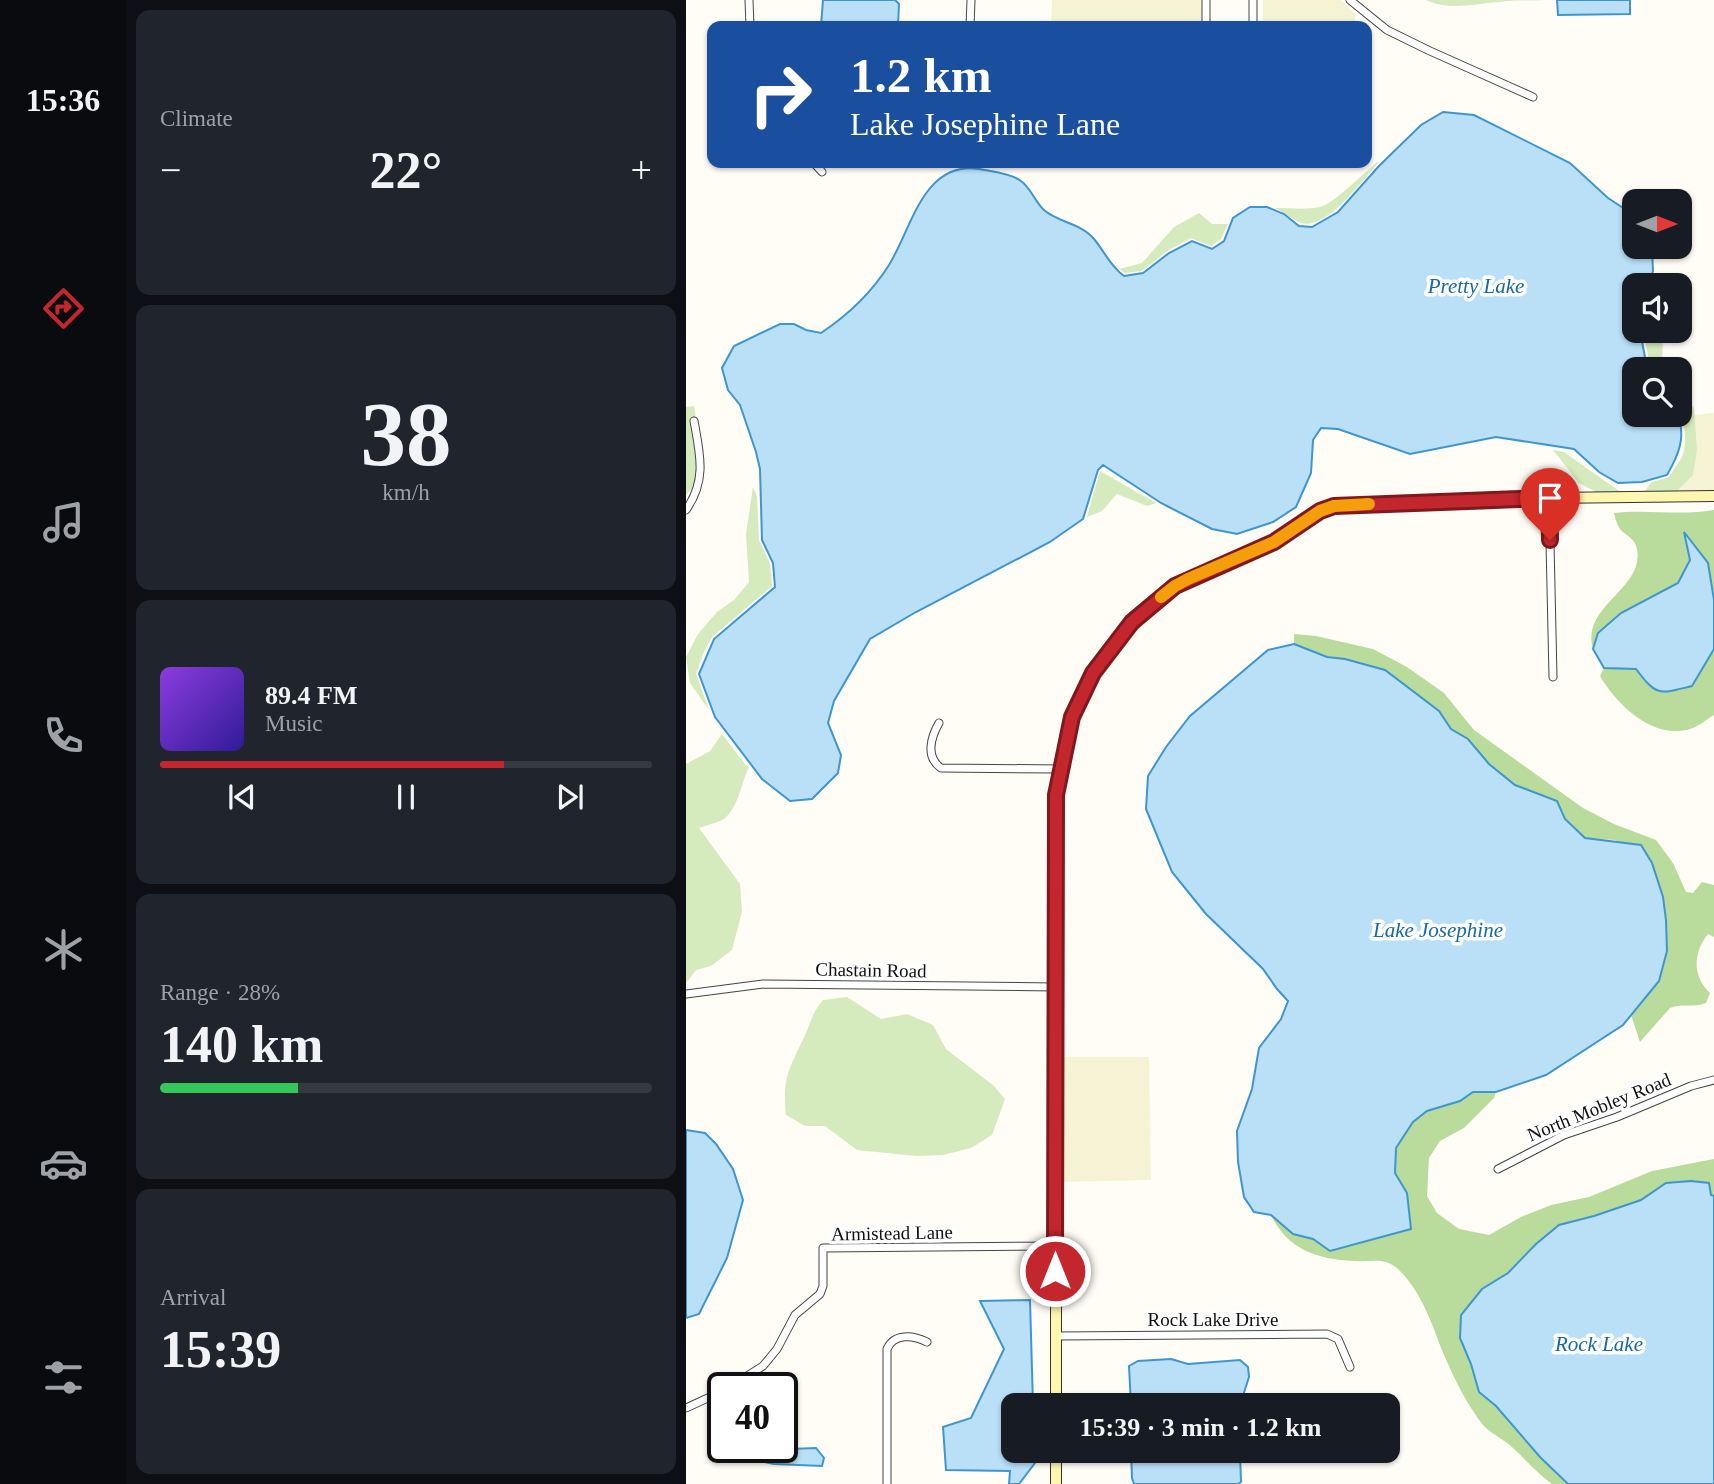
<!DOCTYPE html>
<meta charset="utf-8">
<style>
body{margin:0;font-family:Georgia,serif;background:#20242c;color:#f1f3f6;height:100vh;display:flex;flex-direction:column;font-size:26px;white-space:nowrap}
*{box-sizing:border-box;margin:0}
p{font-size:23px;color:#9ea1a6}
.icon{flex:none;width:38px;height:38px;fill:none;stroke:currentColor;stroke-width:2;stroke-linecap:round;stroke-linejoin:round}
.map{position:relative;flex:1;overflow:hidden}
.sheet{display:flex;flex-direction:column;gap:10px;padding:10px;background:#0d0f14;width:560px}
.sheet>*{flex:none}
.guide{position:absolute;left:21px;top:21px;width:665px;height:147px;border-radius:14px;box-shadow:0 2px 5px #0004;background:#1a4fa0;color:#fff;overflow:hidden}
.needle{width:46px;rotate:90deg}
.tools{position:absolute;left:936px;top:189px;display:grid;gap:14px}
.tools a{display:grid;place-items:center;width:70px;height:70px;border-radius:14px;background:#171b24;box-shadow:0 2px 5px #0004;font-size:35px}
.speed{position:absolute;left:21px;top:1372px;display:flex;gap:14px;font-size:35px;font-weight:700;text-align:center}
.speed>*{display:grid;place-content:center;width:91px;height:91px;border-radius:50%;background:#171b24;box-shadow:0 2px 5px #0004;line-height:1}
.speed .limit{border:4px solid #111;border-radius:10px;background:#fff;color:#111}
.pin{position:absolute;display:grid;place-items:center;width:60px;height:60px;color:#fff;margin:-72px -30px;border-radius:50% 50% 50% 0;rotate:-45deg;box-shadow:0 0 7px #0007}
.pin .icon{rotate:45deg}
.me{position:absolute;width:77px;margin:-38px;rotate:0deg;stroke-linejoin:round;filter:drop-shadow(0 0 5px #0008)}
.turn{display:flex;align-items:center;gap:24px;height:147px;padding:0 28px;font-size:32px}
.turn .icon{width:91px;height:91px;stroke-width:2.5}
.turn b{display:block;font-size:49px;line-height:60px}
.big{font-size:52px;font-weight:600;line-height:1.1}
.sheet .card{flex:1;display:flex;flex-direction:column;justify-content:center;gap:10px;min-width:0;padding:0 24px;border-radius:14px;background:#20242c}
.sheet .dial{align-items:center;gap:0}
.dial b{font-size:91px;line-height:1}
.song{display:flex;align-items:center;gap:21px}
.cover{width:84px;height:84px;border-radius:10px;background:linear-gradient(135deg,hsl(270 70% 55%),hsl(250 70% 35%))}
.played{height:7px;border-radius:4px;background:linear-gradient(90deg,#c4262e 70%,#363941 70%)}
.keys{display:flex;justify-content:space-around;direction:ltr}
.heat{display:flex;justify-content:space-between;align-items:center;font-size:38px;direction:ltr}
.charge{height:10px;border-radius:5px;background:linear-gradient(90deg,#34c759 28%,#363941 0)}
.trip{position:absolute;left:315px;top:1393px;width:399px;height:70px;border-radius:14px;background:#171b24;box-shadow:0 2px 5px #0004;font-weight:600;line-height:70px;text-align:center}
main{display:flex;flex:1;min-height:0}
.menu{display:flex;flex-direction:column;width:126px;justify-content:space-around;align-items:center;background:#090b0e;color:#9ea1a6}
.menu .icon{width:49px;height:49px}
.menu .selected{color:#c4262e}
.menu b{font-size:32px;color:#f1f3f6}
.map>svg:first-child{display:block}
</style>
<main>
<nav class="menu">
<b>15:36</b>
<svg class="icon selected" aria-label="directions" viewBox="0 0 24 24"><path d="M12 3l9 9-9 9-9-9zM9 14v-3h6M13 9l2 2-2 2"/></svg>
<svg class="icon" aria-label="music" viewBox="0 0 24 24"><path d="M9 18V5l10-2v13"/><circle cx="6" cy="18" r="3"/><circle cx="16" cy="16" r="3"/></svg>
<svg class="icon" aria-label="phone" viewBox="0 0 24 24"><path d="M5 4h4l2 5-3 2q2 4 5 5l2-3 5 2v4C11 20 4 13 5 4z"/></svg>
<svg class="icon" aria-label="climate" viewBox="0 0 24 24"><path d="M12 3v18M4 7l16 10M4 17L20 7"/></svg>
<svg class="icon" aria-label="car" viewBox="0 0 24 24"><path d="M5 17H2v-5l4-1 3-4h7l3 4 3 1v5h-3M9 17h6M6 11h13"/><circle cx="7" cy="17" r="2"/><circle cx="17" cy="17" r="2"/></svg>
<svg class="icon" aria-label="filters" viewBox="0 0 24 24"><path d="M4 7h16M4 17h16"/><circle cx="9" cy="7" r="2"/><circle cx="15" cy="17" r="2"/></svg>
</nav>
<section class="sheet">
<div class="card"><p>Climate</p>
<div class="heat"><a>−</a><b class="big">22°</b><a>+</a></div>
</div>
<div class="card dial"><b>38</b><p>km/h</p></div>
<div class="card">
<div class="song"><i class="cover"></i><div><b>89.4 FM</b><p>Music</p></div></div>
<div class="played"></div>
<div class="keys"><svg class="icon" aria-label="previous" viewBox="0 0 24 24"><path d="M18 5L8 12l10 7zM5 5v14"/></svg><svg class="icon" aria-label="pause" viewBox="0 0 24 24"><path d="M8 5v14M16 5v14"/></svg><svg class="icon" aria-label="next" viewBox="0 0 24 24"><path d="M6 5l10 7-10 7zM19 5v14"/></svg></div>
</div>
<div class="card"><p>Range · 28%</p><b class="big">140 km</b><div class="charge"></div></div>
<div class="card"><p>Arrival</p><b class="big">15:39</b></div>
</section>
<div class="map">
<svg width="1028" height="1484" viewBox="0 0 1028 1484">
<rect width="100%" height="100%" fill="#fffdf5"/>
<!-- farmland -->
<path fill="#f6f3d4" d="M366,0H515L516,26H365Z
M577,0H655L669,14L670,26H577Z
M1028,413V493H989L1008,430V415Z
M370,1057H463L465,1180L372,1182Z"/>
<!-- green -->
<path fill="#d5ebbd" d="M740,0H859C843,1 828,0 813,2C788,4 763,11 740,0Z
M691,162H693C678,178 639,234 613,222C605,219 598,212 589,208C604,208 620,210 634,207C647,204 678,173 691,162Z
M513,213L526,224H542L535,239L525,246L505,238L481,251L456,271L439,273L433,269L456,263L488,227Z
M957,331H977L976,369H970L962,356Z
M994,393L1008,408L1011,450L1007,475L989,493H957L966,482L983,477C987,470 992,464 996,457C1004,437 994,413 994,393Z
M8,406L10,418L4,419C8,442 20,476 0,495V407Z
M867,450L878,452L936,493L914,494L893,483Z
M414,471L470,503L461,506L431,494L416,511L401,517Z
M67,487L71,497L73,540L84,564L86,586L26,637L17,654L10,674L23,710L4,683L0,657L12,634L31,612L48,600L63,582L60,534Z
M36,734L59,764L63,767C55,783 53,806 39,818C33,823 20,825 13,828L54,884L56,912L46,950L25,966L10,970L0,983V764L24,751Z
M161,997L195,1019L221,1014L247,1025L260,1049L308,1086L319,1099L306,1135L285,1148L257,1155L231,1156L171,1150L139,1126H119L100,1115C96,1076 104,1068 119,1035C126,1020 126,1013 137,1000Z"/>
<!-- forest -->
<path fill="#b9dc9c" d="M1028,510V600L1022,563L998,533L1004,560L992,583L962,599L912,633L907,649C894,606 959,589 951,549C949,538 940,536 934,529C931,525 929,518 928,513C961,509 995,516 1028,510Z
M608,634L630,636L687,649L721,667L758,693L788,730L897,808L928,824L970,840L987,863L1000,892L1007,893L1016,882L1028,885V937L1022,934C1007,953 1006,976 1024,993L1020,1003C1007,1008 996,1003 984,1008L954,1042L945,1015C995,964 983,926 966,863L929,840L899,838L879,819L871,801L829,785L803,764L782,739L765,729L753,711L699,670L659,659L641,657L608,644Z
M1028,649V715C1021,719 1012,727 1004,729C967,740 931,705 914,676L918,668L950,669L1006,686Z
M787,1092H810L808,1098L778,1128L754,1141L743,1158L741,1196L751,1213L773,1229L803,1235L835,1217L865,1205L903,1197L966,1171L1028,1159V1484H866C851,1473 840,1460 827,1448C818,1439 805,1434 797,1425C781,1405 768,1378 758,1355C746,1325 737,1294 713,1270C700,1257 686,1262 668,1261C631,1259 602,1250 585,1215L607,1234L627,1239L644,1250L690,1237H698L721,1193C718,1187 712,1181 709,1174C702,1153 723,1119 742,1110C758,1103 772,1102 787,1092Z"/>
<!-- water -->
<path fill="#b9e0f7" stroke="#3f96cf" stroke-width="2" d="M137,0H209L213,4L212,26H135Z
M871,0H944V14L872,15Z
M757,112L788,115L884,163L922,198L948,215V247H966L967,271L962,285H948V331H954L959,357L967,369H948V415H991C1001,436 992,456 981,475L956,482L932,483L913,472L888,449L810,437L724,454L652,429L635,428L627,440L625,473L610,507L587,522L551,534L526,529L475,503L417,465L412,470L397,519L364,542L230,612L184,639L148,701L142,723L155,755L152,773L126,799L104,801L76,779L29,717L13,674L28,639L89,587L87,563L76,540L74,469L70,452L54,405L42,390L36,368L48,346L94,324H108L120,330L135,333C162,315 186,292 203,265C227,226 238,156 299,170C310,172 326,174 335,181C345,188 349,202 358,210C371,222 395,223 408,239C419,252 424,266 438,276L457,273L483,253L506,241L526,249L538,241L547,218L564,207H581L598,214L613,226L626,227L652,212L693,166L735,125Z
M998,532L1022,563L1028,600V649L1006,686C973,694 971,697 950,669L918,668L907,649L912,633L935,613L992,583L1004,560Z
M608,644L641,657L659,659L699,670L753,711L765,729L782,739L803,764L829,785L871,801L879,819L899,838L955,845L966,863L977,897L980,920L981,951L973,981L937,1025L860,1075L810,1092H787L774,1101L741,1111L727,1122L710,1148L709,1173L721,1193L725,1229L644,1251L627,1239L607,1234L585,1215L568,1212L558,1197L552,1162L551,1131L566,1089L573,1048L595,1019L602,1001L591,989L577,969L520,914L486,872L460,809L462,776L480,747L504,716L582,650Z
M0,1130L19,1133L30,1144L47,1169L57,1200L41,1258L13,1314L0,1318Z
M1005,1181L1023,1183L1025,1195L1028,1196V1484H882L854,1457L810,1406L793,1392L785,1364L774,1338L775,1315L796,1289L822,1273L850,1244L873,1225L908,1216L955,1200L980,1183Z
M344,1300L347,1405H327V1451H351L352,1459L333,1484H323L324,1471L260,1470L257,1427L285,1418L318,1349L294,1301Z
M485,1359L502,1364L554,1360L562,1367L563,1377L554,1405H445L443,1366L452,1361Z
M46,1448L74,1450L130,1448L138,1458L136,1466L88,1464L43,1455Z
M445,1451H551L554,1454L555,1482L552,1484H448L446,1478Z"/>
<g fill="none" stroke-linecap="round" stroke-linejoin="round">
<defs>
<path id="street" d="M63,0L64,26
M664,0L701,30L744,51L847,97
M284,26L285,0
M520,26V0
M567,26V0
M128,163L136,172
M863,498L867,677
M0,510C21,480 14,454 8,421
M253,723C245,737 239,757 255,768L375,769
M0,994L77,984L370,987
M812,1169L878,1135L931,1117L1005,1086L1028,1080
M370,1336L641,1334L652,1339L664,1367
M42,1388L77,1366L91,1349L109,1315L134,1294L137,1286V1248L369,1246
M0,1408L37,1391
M201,1484V1349C208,1333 227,1335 241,1342"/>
<path id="secondary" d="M370,1405V795L386,717L407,673L446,622L489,585L588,542L634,511L647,506L863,498L1028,496
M370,1451V1484"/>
</defs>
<!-- street casing -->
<use href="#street" stroke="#444" stroke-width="9"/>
<!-- secondary casing -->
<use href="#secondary" stroke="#333" stroke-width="12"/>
<!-- street -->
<use href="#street" stroke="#fff" stroke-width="7"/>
<!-- secondary -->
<use href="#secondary" stroke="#fff6b0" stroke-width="10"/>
</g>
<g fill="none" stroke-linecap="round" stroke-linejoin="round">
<defs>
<path id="route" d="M369,1271L370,795L386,717L407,673L446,622L489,586L588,542L634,511L648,506L863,498L864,540"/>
</defs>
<!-- route casing -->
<use href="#route" stroke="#7f191e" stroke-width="18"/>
<!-- route -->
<use href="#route" stroke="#c4262e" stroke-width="12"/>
<!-- slow -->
<path stroke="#f59e0b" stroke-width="12" d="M475,597L489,586L502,579L588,542L634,511L648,506L683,504"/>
</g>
<g text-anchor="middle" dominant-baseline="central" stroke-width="7" stroke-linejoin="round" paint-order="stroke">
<!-- street labels -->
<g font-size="19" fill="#111" stroke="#fff">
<text transform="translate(185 970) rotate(1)">Chastain Road</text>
<text transform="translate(913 1107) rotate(-22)">North Mobley Road</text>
<text transform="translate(206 1233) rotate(-1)">Armistead Lane</text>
<text x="527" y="1319">Rock Lake Drive</text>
</g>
<!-- water labels -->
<g font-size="21" font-style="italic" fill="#1768a6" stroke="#fff">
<text x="790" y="286">Pretty Lake</text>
<text x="752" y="930">Lake Josephine</text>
<text x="913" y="1344">Rock Lake</text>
</g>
</g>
</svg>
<div class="tools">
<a><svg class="needle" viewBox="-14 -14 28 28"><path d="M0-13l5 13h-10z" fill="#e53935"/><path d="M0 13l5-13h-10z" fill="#9ea1a6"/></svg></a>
<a><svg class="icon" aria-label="sound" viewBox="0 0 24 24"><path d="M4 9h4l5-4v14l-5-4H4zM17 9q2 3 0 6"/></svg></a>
<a><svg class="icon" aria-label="search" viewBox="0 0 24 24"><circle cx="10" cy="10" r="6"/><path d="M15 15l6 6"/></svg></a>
</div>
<div class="speed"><div class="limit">40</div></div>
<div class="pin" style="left:864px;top:540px;background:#d93025"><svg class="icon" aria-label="arrive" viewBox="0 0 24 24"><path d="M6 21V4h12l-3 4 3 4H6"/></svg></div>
<svg class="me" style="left:369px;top:1271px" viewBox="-20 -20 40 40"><circle r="17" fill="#c4262e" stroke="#fff" stroke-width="3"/><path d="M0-11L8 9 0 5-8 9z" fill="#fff"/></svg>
<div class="trip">15:39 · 3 min · 1.2 km</div>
<div class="guide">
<div class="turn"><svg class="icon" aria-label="right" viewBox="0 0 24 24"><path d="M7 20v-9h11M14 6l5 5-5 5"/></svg><div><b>1.2 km</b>Lake Josephine Lane</div></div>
</div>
</div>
</main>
